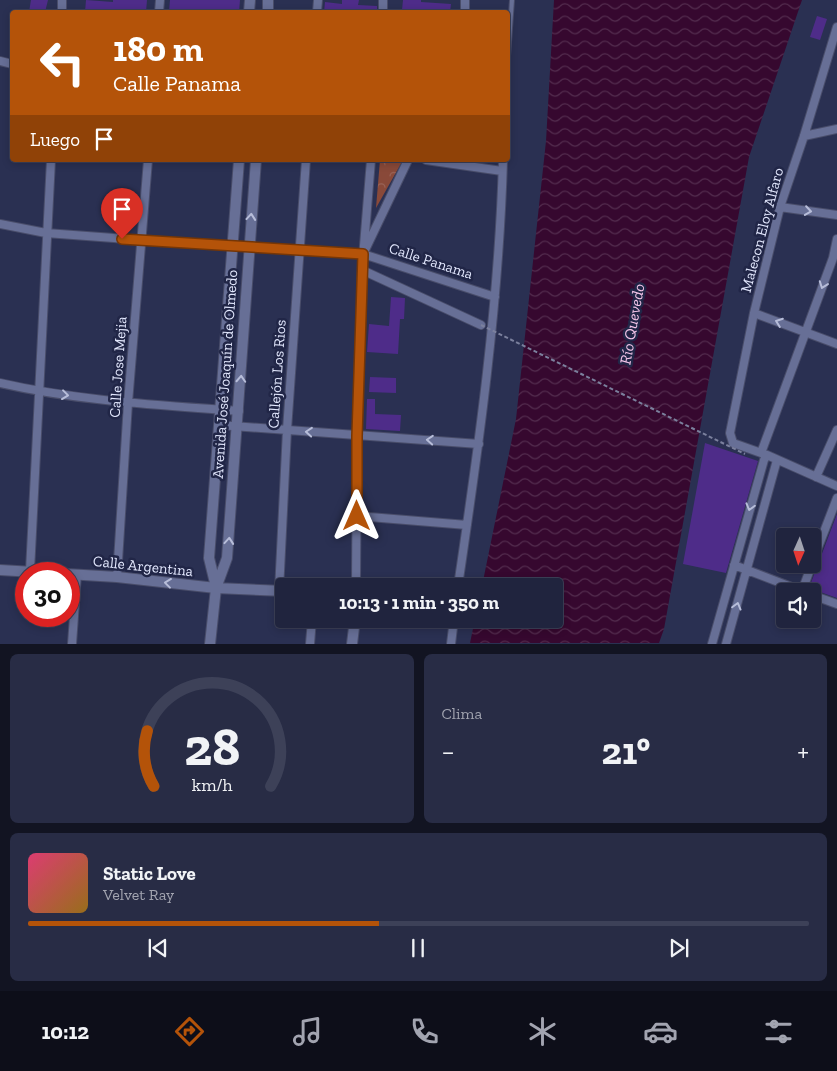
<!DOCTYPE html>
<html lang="es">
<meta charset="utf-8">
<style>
body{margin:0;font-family:"Zilla Slab",serif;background:#282c45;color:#f1f3f6;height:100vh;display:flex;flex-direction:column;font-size:19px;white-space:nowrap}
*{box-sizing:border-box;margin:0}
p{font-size:16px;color:#a2a4b0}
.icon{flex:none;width:28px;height:28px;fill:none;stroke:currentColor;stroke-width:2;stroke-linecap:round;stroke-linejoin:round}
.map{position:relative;height:644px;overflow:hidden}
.drawer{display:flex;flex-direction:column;gap:10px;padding:10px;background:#121422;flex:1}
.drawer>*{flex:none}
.guide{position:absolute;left:10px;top:10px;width:500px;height:152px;border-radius:5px;box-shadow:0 2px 8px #0003,0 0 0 1px #3d4158;background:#b45309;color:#fff;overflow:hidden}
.needle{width:32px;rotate:183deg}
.controls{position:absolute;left:776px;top:528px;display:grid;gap:10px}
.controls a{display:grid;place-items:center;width:45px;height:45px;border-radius:5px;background:#20243e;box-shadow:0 2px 8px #0003,0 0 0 1px #3d4158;font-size:25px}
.speed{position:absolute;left:15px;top:562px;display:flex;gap:10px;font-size:25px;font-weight:700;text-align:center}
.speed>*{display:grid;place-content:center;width:65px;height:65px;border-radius:50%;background:#20243e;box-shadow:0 2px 8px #0003,0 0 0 1px #3d4158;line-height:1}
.speed .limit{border:8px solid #d22;background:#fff;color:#111}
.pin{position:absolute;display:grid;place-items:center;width:42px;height:42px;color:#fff;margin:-51px -21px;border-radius:50% 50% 50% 0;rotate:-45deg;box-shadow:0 0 5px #0007}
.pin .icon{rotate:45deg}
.me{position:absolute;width:55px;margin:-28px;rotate:0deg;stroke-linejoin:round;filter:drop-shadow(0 0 4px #0008)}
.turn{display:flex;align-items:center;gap:18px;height:105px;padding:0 20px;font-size:22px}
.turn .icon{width:65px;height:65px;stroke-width:2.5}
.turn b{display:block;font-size:35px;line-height:42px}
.then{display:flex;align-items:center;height:48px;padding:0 20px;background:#0003;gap:10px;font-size:19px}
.big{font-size:38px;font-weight:700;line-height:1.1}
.drawer .card{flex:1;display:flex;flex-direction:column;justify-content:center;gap:8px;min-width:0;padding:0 18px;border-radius:8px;background:#282c45}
.drawer .dial{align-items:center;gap:0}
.dial svg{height:130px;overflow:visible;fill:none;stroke:#3d4158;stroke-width:7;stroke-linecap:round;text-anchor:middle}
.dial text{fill:#f1f3f6;stroke:none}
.song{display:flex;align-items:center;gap:15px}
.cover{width:60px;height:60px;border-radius:8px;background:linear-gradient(135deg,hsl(340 70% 55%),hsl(40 70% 35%))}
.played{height:5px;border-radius:2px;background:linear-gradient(90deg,#b45309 45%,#3d4158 45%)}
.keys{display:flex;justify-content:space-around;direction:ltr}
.heat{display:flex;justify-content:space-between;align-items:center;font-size:28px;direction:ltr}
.drawer .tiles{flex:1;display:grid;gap:10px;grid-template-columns:1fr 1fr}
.card:last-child{grid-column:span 2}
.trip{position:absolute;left:275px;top:578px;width:288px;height:50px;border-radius:5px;background:#20243e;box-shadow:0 2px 8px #0003,0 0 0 1px #3d4158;font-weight:700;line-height:50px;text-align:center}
.dock{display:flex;height:80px;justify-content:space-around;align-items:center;background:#0d0e19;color:#a2a4b0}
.dock .icon{width:35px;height:35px}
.dock .active{color:#b45309}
.dock b{font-size:22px;color:#f1f3f6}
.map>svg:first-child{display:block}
</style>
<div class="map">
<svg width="837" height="644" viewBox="0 0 837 644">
<defs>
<pattern id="park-crowns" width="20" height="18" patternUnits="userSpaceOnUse" patternTransform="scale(1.25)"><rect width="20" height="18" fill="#894939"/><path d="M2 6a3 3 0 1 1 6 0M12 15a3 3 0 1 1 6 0" fill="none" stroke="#996357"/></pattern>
<pattern id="water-waves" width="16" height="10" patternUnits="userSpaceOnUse" patternTransform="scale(1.25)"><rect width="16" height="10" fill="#36082f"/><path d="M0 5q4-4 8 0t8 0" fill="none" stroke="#532c4e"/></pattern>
</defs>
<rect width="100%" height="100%" fill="#2a3052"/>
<!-- park -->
<path fill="url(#park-crowns)" d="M380,160H403L376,208Z"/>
<!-- water -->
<path fill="url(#water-waves)" d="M554,0H802L749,157L664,629L659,643H470L475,619H554V586H482L516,419L546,141Z"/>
<!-- building -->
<path fill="#4e2c89" d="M31,0H48L45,12H29Z
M86,0L113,2V0H147L146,12H85Z
M170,0H240L239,12H169Z
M342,0H359L358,5L377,6V12H324L325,2L342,4Z
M403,0H421V2L451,4L450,12L402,10Z
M817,16L827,19L820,40L810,37Z
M391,297L405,298L404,319H400L398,354L367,352L369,324L389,326Z
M370,377L396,378V393L369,392Z
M367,399H375V414L401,415L400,431L366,429Z
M705,443L758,461L726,573L683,564Z
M837,514V598L809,588Z"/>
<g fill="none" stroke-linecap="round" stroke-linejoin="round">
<defs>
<path id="lane" d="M508,56L512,0"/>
<path id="street" d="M62,12V0
M159,12L160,0
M317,12L318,0
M383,12V0
M465,12V0
M837,27L804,136L780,207L754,313L730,433L733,443L767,455L837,486
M0,61L12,64
M804,136L837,129
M426,160L502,171
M780,207L837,215
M0,224L46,233L141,240L363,254L495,297
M365,250L408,160
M362,270L481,325
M754,313L837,344
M0,383C78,401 159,405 239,411
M219,425L479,444
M761,453L833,258L837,239
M816,477L837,430
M357,516L467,525
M812,563L837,498
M734,565L802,591L812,564
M30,571L51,160
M117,577L128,403L148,160
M356,586L357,436L362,270L371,160
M458,586C479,445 499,303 503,160
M279,591L287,430L306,160
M812,595L837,604
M72,644L77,574
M310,644L312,619
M451,644L454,619
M712,644L764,460L767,455
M726,644L777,460"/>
<path id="secondary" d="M249,12L250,0
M268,12V0
M0,570L117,577L216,588L284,591
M216,587L209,558L239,160
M210,644L216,588L227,558L256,160
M352,644L355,619"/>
</defs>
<!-- lane casing -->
<use href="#lane" stroke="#494d6a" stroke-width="6"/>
<!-- street casing -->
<use href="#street" stroke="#494d6a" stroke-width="10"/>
<!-- secondary casing -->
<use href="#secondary" stroke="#494d6a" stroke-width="12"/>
<!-- lane -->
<use href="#lane" stroke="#676f96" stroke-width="4"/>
<!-- street -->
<use href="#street" stroke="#676f96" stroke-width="8"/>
<!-- secondary -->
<use href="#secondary" stroke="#676f96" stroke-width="10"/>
<!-- path-bridge -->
<path stroke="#7b809d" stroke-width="2" stroke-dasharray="4 2.5" stroke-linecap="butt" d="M481,325L745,454"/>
</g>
<!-- one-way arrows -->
<defs><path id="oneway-chevron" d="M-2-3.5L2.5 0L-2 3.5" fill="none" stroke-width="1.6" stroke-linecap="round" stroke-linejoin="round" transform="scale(1.25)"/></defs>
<g stroke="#b7bdd9">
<use href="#oneway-chevron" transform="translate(808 211) rotate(8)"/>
<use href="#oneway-chevron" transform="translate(251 217) rotate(-85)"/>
<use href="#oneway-chevron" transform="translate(823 285) rotate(110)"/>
<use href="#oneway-chevron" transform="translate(779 322) rotate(-160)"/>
<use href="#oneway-chevron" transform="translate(241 379) rotate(-87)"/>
<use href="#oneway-chevron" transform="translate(65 395) rotate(7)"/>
<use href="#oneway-chevron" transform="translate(309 432) rotate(-175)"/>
<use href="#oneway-chevron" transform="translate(430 440) rotate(-176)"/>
<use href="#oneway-chevron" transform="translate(750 507) rotate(106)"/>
<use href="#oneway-chevron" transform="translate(229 541) rotate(-85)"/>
<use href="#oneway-chevron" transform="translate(168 583) rotate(-173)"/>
<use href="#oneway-chevron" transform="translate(737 606) rotate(-75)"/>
</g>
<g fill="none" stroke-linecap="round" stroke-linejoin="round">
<defs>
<path id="route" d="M122,239L363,254L357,436V516"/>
</defs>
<!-- route casing -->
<use href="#route" stroke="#753606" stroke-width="12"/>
<!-- route -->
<use href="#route" stroke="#b45309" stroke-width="9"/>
</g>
<g text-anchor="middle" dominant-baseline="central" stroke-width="5" stroke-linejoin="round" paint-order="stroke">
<!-- street labels -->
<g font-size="15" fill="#e2e7fd" stroke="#212647">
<text transform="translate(762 230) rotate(-75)">Malecon Eloy Alfaro</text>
<text transform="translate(431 261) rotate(18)">Calle Panama</text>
<text transform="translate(118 367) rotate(-86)">Calle Jose Mejia</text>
<text transform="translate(225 374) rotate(-86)">Avenida José Joaquín de Olmedo</text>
<text transform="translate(277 374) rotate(-86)">Callejón Los Rios</text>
<text transform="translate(143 566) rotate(6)">Calle Argentina</text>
</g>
<!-- water labels -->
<g font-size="16" font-style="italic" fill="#f5c6ea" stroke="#212647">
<text transform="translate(632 324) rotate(-80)">Río Quevedo</text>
</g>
</g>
</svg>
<div class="controls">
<a><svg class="needle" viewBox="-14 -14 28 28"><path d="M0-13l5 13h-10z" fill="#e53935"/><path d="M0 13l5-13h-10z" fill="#a2a4b0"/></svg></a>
<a><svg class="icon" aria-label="sound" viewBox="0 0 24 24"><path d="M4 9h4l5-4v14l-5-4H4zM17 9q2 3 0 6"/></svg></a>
</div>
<div class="speed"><div class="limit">30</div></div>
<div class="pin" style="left:122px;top:239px;background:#d93025"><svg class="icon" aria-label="arrive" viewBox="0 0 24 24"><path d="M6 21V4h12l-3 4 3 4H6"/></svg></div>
<svg class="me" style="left:357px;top:516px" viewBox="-20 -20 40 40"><path d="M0-17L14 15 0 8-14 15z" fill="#b45309" stroke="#fff" stroke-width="4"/></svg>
<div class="trip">10:13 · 1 min · 350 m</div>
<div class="guide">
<div class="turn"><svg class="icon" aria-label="left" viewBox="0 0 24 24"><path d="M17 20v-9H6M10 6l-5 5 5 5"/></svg><div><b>180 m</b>Calle Panama</div></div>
<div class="then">Luego<svg class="icon" aria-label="arrive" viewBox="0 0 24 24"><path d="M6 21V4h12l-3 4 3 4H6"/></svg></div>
</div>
</div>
<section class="drawer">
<div class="tiles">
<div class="card dial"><svg viewBox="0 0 100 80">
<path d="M14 69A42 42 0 1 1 86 69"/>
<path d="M14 69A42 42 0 0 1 10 35" stroke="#b45309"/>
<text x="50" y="56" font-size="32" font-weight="700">28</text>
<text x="50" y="72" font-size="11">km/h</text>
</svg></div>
<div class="card"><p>Clima</p>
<div class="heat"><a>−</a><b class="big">21°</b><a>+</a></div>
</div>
<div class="card">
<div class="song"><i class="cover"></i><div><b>Static Love</b><p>Velvet Ray</p></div></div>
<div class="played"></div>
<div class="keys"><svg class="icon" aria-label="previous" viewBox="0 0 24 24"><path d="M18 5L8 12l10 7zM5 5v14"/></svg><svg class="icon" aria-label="pause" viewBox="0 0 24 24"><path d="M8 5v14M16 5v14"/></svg><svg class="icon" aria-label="next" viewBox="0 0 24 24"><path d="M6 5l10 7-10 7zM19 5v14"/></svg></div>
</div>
</div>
</section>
<nav class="dock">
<b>10:12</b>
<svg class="icon active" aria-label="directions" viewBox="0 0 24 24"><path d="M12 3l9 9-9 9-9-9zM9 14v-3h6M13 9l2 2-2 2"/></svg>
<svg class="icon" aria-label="music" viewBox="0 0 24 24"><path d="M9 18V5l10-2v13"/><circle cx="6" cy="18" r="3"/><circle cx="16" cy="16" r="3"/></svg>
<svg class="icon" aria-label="phone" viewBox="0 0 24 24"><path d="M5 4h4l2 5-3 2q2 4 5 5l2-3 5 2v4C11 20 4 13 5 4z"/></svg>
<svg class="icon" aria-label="climate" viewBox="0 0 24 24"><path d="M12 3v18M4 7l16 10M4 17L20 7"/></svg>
<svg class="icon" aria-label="car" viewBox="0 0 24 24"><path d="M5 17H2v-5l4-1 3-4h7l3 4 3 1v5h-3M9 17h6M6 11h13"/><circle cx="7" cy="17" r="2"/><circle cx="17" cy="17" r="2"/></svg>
<svg class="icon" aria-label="filters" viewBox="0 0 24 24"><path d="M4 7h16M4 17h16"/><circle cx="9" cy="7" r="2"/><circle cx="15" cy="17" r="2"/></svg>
</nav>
